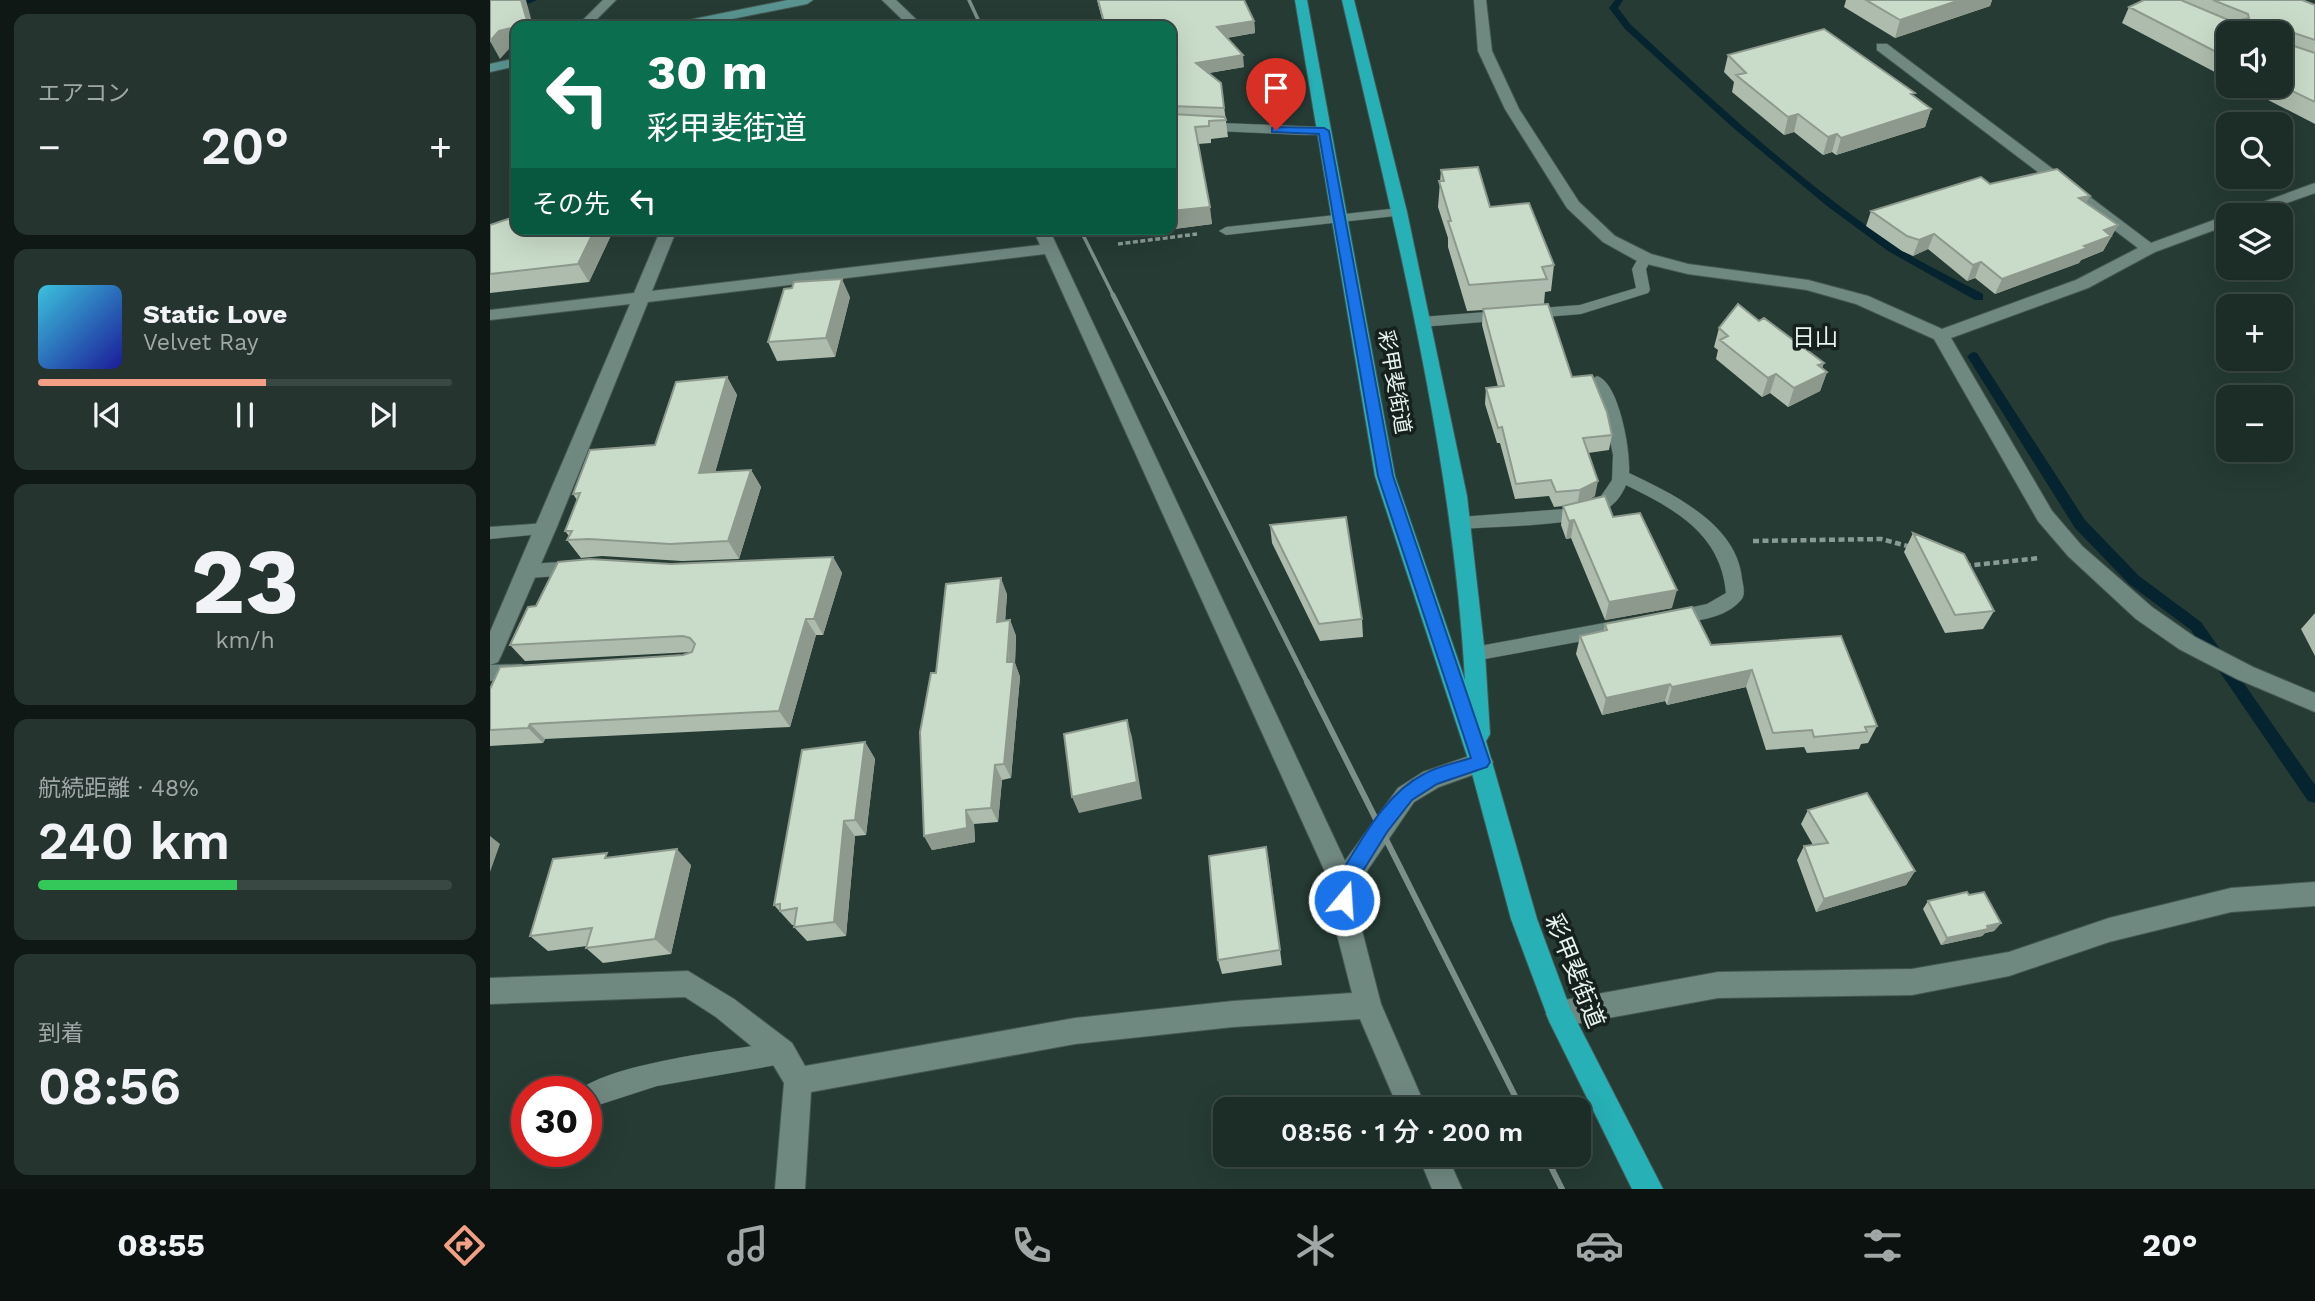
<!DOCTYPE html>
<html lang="ja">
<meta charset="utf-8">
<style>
body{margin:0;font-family:"Work Sans","Noto Sans JP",sans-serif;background:#25342f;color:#f1f3f6;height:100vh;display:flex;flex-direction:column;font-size:26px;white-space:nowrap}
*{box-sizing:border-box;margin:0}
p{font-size:23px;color:#a0a7a7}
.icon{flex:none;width:38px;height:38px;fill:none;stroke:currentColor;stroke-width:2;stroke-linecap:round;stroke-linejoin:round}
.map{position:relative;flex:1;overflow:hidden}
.details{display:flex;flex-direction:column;gap:14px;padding:14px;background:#0f1815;width:490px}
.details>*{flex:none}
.top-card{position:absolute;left:21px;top:21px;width:665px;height:214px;border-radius:14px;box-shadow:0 7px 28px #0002,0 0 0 2px #3a4844;background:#0b6e4f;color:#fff;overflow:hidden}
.buttons{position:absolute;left:1726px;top:21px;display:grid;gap:14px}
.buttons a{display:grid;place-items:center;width:77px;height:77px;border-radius:14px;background:#1c2c27;box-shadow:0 7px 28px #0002,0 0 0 2px #3a4844;font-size:35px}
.speed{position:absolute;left:21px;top:1076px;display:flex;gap:14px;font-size:35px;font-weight:700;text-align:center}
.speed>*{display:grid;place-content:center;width:91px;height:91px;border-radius:50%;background:#1c2c27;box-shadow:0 7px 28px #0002,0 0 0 2px #3a4844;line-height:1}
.speed .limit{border:10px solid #d22;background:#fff;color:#111}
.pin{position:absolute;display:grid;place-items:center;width:60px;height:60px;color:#fff;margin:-72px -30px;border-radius:50% 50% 50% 0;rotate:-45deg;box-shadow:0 0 7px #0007}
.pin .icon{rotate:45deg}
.me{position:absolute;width:77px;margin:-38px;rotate:18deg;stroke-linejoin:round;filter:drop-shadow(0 0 5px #0008)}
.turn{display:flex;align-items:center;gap:24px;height:147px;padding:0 21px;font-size:32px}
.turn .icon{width:91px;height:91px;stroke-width:2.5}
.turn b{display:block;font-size:49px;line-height:60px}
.then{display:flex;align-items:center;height:66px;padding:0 21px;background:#0003;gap:14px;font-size:26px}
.big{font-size:52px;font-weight:600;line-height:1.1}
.details .tile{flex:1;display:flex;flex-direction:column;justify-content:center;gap:10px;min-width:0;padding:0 24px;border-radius:14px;background:#25342f}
.details .dial{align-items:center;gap:0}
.dial b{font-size:91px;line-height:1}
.song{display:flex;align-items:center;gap:21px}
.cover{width:84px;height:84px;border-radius:10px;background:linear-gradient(135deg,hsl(190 70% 55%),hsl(240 70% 35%))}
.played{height:7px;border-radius:4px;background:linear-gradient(90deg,#f39f85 55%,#3a4844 55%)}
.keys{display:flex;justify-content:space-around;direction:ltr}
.heat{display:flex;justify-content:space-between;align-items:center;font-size:38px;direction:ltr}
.charge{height:10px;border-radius:5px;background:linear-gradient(90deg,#34c759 48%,#3a4844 0)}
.trip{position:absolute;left:723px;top:1097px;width:378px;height:70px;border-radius:14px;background:#1c2c27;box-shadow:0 7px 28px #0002,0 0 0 2px #3a4844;font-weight:600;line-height:70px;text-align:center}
.tab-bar{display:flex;height:112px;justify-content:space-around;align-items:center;background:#0b1210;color:#a0a7a7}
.tab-bar .icon{width:49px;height:49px}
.tab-bar .current{color:#f39f85}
.tab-bar b{font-size:32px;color:#f1f3f6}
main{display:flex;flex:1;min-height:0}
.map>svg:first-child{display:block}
</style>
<main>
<section class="details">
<div class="tile"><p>エアコン</p>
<div class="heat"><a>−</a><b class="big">20°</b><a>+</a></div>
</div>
<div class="tile">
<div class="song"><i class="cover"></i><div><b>Static Love</b><p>Velvet Ray</p></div></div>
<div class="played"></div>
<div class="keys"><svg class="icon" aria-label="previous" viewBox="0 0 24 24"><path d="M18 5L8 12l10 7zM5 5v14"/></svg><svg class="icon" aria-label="pause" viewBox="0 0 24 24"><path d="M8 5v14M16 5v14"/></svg><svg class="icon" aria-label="next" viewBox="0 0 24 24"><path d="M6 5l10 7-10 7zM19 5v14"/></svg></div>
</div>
<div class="tile dial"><b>23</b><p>km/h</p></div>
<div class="tile"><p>航続距離 · 48%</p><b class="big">240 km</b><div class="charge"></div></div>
<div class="tile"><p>到着</p><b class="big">08:56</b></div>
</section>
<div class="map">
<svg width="1825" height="1189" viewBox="0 0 1825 1189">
<rect width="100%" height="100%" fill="#253b34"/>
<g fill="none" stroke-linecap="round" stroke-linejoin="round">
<!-- stream -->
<path fill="#06242f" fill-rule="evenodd" d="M35,0H47L12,15L0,23V16L6,11Z
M1125,0H1133L1128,8L1141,25C1225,102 1309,181 1404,245C1432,264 1464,278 1493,294V300H1485L1398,251L1337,206L1241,126L1135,29L1119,8Z
M1483,352L1487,353L1595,520L1649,576L1711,622L1825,785V803L1818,801L1701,630L1639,584L1585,528L1477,356Z"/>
<defs>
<path id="lane" d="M681,121L834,127L840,131L834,135H815L681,129Z
M909,208L914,209V215L736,235L729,231L736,227Z
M1155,254L1162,258L1156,269L1160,290L1158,293L1091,314L931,327L924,322L931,317L1090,305L1146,288L1142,269L1150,255Z
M1107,376C1129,382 1141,452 1139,473C1183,494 1247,524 1252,579C1253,585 1256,595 1251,600C1236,619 1203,621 1181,625L1175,623L1172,618L1175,613L1217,604L1236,593C1231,534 1185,509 1136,485C1131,497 1123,507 1111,512C1081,527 1006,526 970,529L962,523L970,517L1088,508L1111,496L1122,480L1123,455L1113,408L1099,381Z
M56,523L64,529L62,533L0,539V527Z
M87,561L93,563L96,568L93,573L87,575L38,578L32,576L29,571L32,566L38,564Z
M1136,619L1142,621L1145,626L1142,631L1136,633L984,661L978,659L975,654L978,649L984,647Z
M31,664L37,666L40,671L37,676L0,681V665Z
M292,1042L300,1045L303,1053L300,1061L292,1064L167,1086L96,1109V1092H87C119,1063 246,1049 292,1042Z"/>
<path id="street" d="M113,0H126L100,26H87Z
M392,0H406L433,26H419Z
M984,0H996L1002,51L1029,109L1089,202L1125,236L1161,254L1198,264L1318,280L1378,296L1452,329L1586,280L1648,248L1387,50V44H1397L1661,243L1825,183V193L1763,215H1738V225L1665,252L1598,288L1461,338L1562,511L1592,546L1662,607L1705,637L1763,667L1825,693V712L1747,679L1689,649L1646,619L1578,556L1548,521L1444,339L1366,304L1317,290L1198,274L1149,262L1113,242L1077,208L1015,109L988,51Z
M171,229H187L162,291L550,245L543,229H559L855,861L908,788L933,772L991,752L999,755L1003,762L999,769L949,787L924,802L866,887L868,915L891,1004L937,1110H909L870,1019L743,1027L585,1044L321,1092L315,1189H285L294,1083L282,1063L226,1017L195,997L0,1004V978L198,971L244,999L302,1043L315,1066L585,1018L743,1001L862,993L842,915L841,885L555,254L158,302L66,529L11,656L8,662L0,665V632L140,304L0,320V310L144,293Z
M1825,882V906L1741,912L1619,942L1519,976L1422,995L1228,998L1069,1027L1060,1023L1056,1014L1060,1005L1069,1001L1228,972L1422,969L1519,952L1619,918L1741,888Z
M928,1155H957L972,1189H942Z"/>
<path id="secondary" d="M298,0H323L317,4L207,26H182L189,22Z
M26,58V66L0,72V64Z"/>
<path id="highway" d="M805,0H817L905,476L975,680C962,450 904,224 852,0H864L917,212L977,496L995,654L1000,734L996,741L1047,919L1080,1008L1173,1189H1142L1060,1023L1021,919L979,762L885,476Z"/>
</defs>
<!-- lane casing -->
<use href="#lane" stroke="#455853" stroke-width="1"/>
<!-- street casing -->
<use href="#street" stroke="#455853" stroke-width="2"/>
<!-- secondary casing -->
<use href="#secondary" stroke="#455853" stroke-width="2"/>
<!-- highway casing -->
<use href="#highway" stroke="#455853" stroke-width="2"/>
<!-- path-far1 -->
<path stroke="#8a9b95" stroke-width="3.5" stroke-dasharray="5 2.5" stroke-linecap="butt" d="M628,244L707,234"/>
<!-- path -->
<path stroke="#8a9b95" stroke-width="4.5" stroke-dasharray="6 3.5" stroke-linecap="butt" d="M1263,541L1391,539L1421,547
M1475,566L1550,558"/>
<!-- lane -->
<use href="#lane" fill="#6f8880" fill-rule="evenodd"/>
<!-- street -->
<use href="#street" fill="#6f8880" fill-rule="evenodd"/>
<!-- secondary -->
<use href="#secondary" fill="#599490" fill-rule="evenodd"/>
<!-- highway -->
<use href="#highway" fill="#27b0b6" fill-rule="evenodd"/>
<!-- rail-far2 -->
<path stroke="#7d8f89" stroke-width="3.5" d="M479,0L491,26
M590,229L624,297"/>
<!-- rail-far1 -->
<path stroke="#7d8f89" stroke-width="5" d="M623,295L818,684"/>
<!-- rail -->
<path stroke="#7d8f89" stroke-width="6" d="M817,682L1032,1110
M1055,1155L1072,1189"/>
</g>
<!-- wall -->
<path fill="#adbcad" d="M607,0H754L764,21L765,33L737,38L754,67L719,73L731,83L738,137L721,139V143L708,144L722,224L661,232V229H681V26H614Z
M1356,0H1502L1500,6L1405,38L1354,7Z
M1654,0H1812L1825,5V124L1751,86H1790V33H1738V79L1632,23L1639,7Z
M1238,55L1424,96L1441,109L1435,127L1346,155L1342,152L1333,155L1304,132L1294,135L1242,92L1244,82L1234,72Z
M951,170L1000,207L1064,265L1061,291L1055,292L1054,304L1082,377L1122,435L1119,450L1098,453L1105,496L1096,501L1123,517L1182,608L1115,620L1081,538L1076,539L1071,525L1073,506L1064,507L1059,496L1025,499L1010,443H1007L995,404L996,388L1008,387L992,325L993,310L977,311L958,247V238L948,207Z
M1500,184L1596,203L1628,225L1613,251L1591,260L1589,263L1505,294L1485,278L1477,281L1438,249L1423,256L1412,251L1376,226L1381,211Z
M0,225L124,229L99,282L0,293Z
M360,297L345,357L287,361L278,342Z
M1229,328L1334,363L1332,368L1337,372L1330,391L1298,407L1280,393L1272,397L1226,359L1228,350L1224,347Z
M237,377L247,395L225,472L261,470L271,487L249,559L192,561L112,556L91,558L77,540L79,536L75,531L87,500L83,494L165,445Z
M780,525L872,619L873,637L830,641L782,543Z
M1423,533L1504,611L1493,629L1455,633L1414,552Z
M343,557L352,573L333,635H326L300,727L55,739L53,743L0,746V689L193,655L202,652L35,661L20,645L46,606L181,564Z
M517,594L515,621L520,620L526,636L525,663L530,677L521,778L512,780L508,822L484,824L485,842L442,850L434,836L446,673Z
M1825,613V656L1811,629Z
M1115,624L1221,645L1387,726L1378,743L1371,744L1369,749L1317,753L1314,747L1276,750L1256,687L1177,705L1175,701L1112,715L1086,654L1090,636L1114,631Z
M375,742L385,759L376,835L365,836L356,936L317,941L304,927V925H302L284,905Z
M1318,810L1425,871L1416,885L1326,912L1307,860L1314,846L1323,845L1311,824Z
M776,847L792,965L732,974L728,960Z
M122,857L201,865L181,954L113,963L96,948L97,946L58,951L40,936Z
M1479,895L1511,923L1504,931L1495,933L1492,936L1451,945L1433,909L1438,901Z"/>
<!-- shaded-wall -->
<path fill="#8d998d" d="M31,0H36L43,26H28Z
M1470,0H1502L1500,6L1405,38L1410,20Z
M764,21L765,33L728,39L727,27Z
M26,27V47L19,49L10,59L0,41L9,31Z
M753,55L754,67L707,75L706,63Z
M1441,109L1435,127L1346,155L1351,138Z
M1308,114L1304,132L1294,135L1298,117Z
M1347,134L1342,152L1333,155L1338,137Z
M1600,196L1592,211L1589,198Z
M720,207L722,224L661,232V229H681V211Z
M1628,225L1613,251L1591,260L1589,263L1505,294L1512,279L1594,246L1614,230Z
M105,229H124L99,282L88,264Z
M1444,234L1438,249L1423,256L1429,240Z
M1491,262L1485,278L1477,281L1483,265Z
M352,279L360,297L345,357L336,338Z
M1334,363L1329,375L1337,372L1330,391L1298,407L1304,388L1328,365Z
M1286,374L1280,393L1272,397L1278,378Z
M237,377L247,395L220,491L209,473Z
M261,470L271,487L249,559L238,541Z
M1108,481L1105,496L1087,505L1090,490Z
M1084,520L1081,538L1076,539L1079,521Z
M343,557L352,573L333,635L324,619Z
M511,578L517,594L514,638L507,622Z
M1187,590L1182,608L1115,620L1119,602Z
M316,619L326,635L300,727L289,711Z
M520,620L526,636L525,663L530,677L521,778L514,764Z
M1262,670L1256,687L1177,705L1182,687Z
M1180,684L1175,701L1112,715L1116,698Z
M637,720L642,737L652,799L589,813L582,797Z
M40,724L55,739L53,743L38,728Z
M375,742L385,759L376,835L365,820Z
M505,765L512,780L508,822L501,808Z
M476,810L484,824L485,842L442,850L434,836Z
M354,821L365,836L356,936L344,922Z
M0,836L10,844L0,872Z
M776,847L779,862L792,965L790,950Z
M187,849L201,865L181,954L165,939Z
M1425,871L1416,885L1326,912L1334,899Z
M1511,923L1504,931L1495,933L1492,936L1451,945L1457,938Z"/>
<!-- building -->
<path fill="#c9dbc9" stroke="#8d998d" stroke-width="2" d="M0,0H31L38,24L9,31L0,41Z
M608,0H754L764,21L727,27L753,55L706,63L731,83L734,108L681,106V26H615Z
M1376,0H1470L1410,20Z
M1654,0H1691L1743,22L1759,18L1758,14L1723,0H1812L1825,5V40L1798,31V44L1825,53V102L1790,85V33H1738V58L1639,7Z
M1334,29L1425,93L1421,94L1441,109L1351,138L1347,134L1338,137L1308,114L1298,117L1246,75L1256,73L1238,55Z
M681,114L735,117L736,120L719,121V126L705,127L720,207L681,211Z
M988,167L1000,207L1039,203L1064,265L1052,267L1057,279L979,285L958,221H961L949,181H954L951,170Z
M1567,169L1600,196L1589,198L1628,225L1614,230L1621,236L1594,246L1597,248L1512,279L1491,262L1483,265L1444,234L1429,240L1417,236L1381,211L1491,177L1500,184Z
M21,218H26V229H105L88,264L0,274V225Z
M352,279L336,338L278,342L294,289L302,288L304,282Z
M1058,304L1082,377L1102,375L1117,412L1122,435L1093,438L1108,481L1090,490L1066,492L1061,480L1026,484L1012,427L1008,428L996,388L1014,386L993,309Z
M1248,304L1269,321L1274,318L1334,363L1328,365L1337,372L1304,388L1286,374L1278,378L1230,340L1238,336L1229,328Z
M237,377L209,473L261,470L238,541L180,544L99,539L77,540L82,531H75L90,493L83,494L100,450L165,445L186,382Z
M1115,496L1123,517L1150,513L1187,590L1119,602L1084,520L1079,521L1073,506Z
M856,517L872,619L829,624L780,525Z
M1423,533L1474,554L1504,611L1465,615Z
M343,557L324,619H316L289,711L40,724L38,728L0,730V689L10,667L193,655L202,652L205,644L200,638L193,636L20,645L38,607L46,606L68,562L100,559L181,564Z
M511,578L507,622L520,620L517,662H524L514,764L505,765L501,808L476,810L477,828L434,836L430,732L441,673H446L456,584Z
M1202,607L1221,645L1351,636L1387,726L1375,727L1377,732L1324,737L1322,730L1283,733L1262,670L1182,687L1180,684L1116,698L1090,636L1117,630L1115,624Z
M637,720L647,782L582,797L574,734Z
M375,742L365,820L354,821L344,922L304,927L307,908L290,911V904L284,905L312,750Z
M1377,793L1425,871L1334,899L1314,846L1338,843L1318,810Z
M776,847L790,950L728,960L719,856Z
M187,849L165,939L96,948L102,928L40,936L63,859L117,853L115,858Z
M1477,892L1479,895L1494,892L1511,923L1497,926L1498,929L1457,938L1438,901Z"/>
<!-- route -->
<path fill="#1a73e8" stroke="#114b97" stroke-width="2" d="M786,127L834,128L839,131L903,476L1000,762L997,767L947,784L922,800L897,832L863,887L864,900L861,906L854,909L847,906C843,897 843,888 847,879C871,842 893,795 934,774C948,766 966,763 981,758L888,476L829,134L782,132V128Z"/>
<g text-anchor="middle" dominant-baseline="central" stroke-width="7" stroke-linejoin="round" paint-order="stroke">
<!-- street labels -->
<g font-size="21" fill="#e6f3ee" stroke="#16201d">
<text transform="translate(905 382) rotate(80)">彩甲斐街道</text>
</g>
<!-- neighbourhood labels -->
<g font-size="23" fill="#e6f3ee" stroke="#16201d">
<text x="1325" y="337">日山</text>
</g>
<!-- near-street labels -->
<g font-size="24" fill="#e6f3ee" stroke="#16201d">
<text transform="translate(1085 971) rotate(68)">彩甲斐街道</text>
</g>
</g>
</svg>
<div class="buttons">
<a><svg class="icon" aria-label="sound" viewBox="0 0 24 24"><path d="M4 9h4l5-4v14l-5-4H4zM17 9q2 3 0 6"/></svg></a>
<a><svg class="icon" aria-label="search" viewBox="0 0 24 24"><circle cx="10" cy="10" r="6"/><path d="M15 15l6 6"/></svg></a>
<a><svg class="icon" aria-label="layers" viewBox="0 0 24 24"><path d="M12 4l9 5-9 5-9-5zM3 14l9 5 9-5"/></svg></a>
<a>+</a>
<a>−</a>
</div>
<div class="speed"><div class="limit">30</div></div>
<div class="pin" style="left:786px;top:130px;background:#d93025"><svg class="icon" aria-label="arrive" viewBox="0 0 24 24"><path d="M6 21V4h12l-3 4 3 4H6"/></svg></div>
<svg class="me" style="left:854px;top:900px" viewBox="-20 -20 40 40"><circle r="17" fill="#1a73e8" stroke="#fff" stroke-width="3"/><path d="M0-11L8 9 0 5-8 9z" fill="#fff"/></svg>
<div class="trip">08:56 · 1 分 · 200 m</div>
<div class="top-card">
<div class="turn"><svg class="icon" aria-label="left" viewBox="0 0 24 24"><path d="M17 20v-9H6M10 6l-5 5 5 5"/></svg><div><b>30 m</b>彩甲斐街道</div></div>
<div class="then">その先<svg class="icon" aria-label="left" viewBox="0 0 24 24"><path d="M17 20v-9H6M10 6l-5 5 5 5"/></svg></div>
</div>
</div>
</main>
<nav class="tab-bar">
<b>08:55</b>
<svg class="icon current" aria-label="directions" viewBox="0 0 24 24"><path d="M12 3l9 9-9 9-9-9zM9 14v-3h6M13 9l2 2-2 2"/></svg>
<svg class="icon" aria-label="music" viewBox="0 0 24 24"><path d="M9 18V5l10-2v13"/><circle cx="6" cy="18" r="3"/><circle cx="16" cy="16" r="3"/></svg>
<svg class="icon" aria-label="phone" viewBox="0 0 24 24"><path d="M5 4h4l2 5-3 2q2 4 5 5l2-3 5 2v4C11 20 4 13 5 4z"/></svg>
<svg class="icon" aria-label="climate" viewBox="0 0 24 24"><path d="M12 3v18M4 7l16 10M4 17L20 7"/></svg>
<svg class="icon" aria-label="car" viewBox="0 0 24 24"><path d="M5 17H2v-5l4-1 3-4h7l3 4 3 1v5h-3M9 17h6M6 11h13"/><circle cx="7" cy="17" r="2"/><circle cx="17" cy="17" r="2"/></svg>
<svg class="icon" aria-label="filters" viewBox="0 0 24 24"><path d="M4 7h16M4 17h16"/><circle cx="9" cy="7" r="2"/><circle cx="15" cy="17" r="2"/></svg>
<b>20°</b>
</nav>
